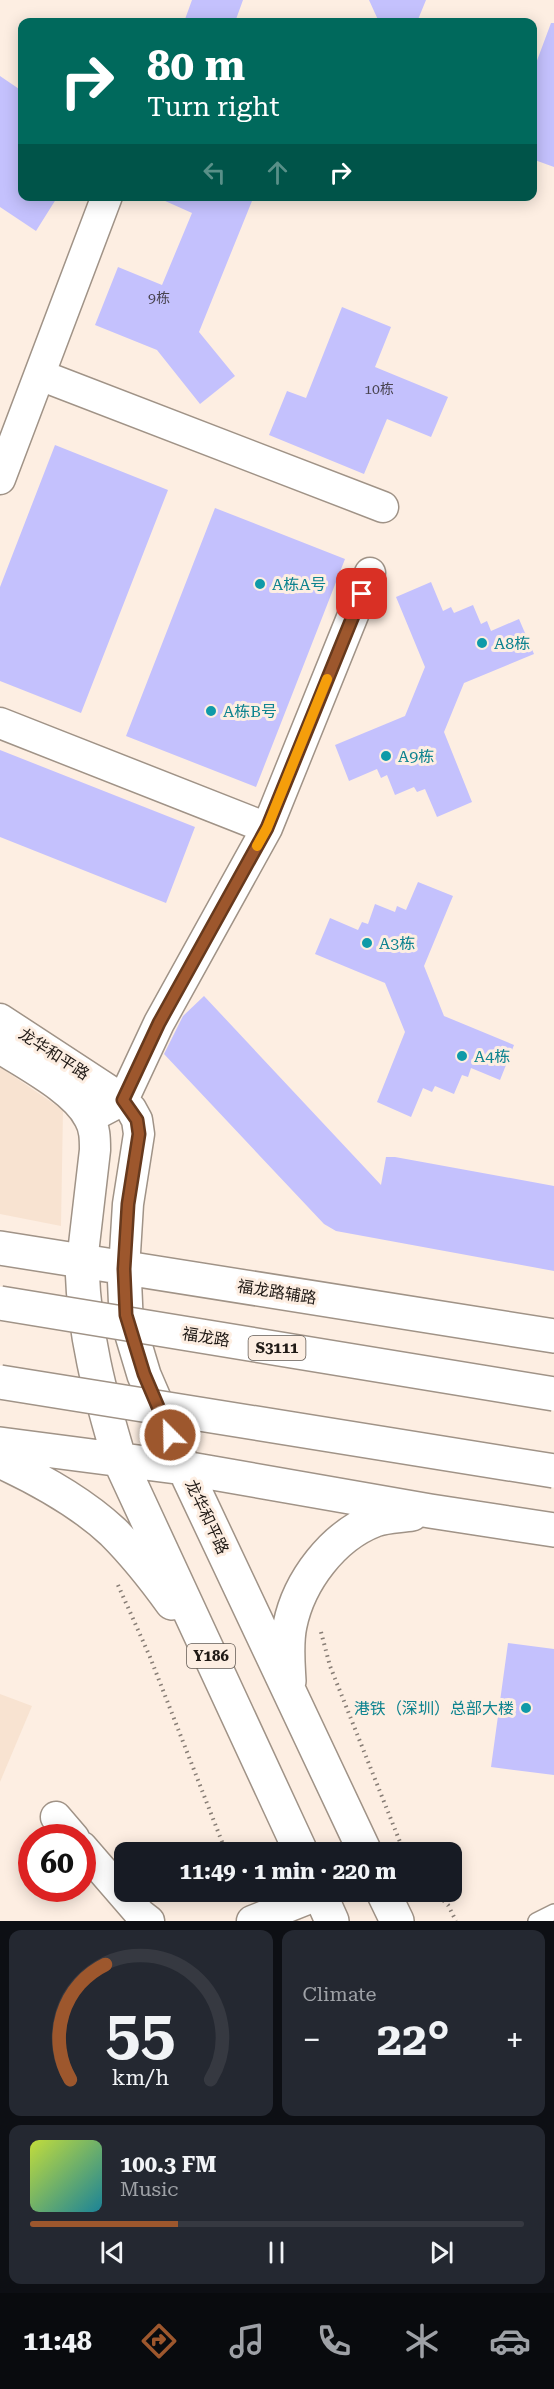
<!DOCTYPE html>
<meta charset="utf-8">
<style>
body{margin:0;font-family:"Roboto Serif","Noto Sans SC",serif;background:#242831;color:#f1f3f6;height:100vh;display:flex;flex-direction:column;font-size:22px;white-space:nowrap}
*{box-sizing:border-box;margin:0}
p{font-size:20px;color:#9ea1a6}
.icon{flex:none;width:33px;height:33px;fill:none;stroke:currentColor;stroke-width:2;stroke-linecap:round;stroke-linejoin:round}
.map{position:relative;height:1921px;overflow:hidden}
.panel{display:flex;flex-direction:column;gap:9px;padding:9px;background:#0d0f14;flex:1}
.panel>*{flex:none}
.hud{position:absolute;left:18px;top:18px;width:519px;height:183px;border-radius:12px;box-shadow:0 3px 15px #0003;background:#00695c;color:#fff;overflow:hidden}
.speed{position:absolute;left:18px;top:1824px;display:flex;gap:12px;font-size:30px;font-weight:700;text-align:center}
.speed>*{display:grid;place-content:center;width:78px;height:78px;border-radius:50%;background:#171b24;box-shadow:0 3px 15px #0003;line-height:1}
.speed .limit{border:9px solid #d22;background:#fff;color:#111}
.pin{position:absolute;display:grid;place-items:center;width:51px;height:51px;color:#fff;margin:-26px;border-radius:12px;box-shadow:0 3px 9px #0006}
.me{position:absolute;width:66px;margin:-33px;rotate:337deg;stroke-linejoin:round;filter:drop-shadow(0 0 4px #0008)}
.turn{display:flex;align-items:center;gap:21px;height:126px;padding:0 30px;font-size:27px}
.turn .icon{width:78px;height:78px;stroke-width:2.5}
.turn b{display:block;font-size:42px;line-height:51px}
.lanes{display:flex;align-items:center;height:57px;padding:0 30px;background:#0003;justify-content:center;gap:30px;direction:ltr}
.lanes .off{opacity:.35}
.big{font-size:45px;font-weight:700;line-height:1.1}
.panel .card{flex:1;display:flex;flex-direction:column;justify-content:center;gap:9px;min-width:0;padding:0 21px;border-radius:12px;background:#242831}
.panel .dial{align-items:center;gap:0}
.dial svg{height:156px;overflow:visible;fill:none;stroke:#363941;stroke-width:7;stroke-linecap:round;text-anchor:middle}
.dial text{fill:#f1f3f6;stroke:none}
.song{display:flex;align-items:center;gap:18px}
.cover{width:72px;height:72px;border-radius:9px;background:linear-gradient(135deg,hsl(70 70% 55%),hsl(190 70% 35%))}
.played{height:6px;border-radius:3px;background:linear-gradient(90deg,#9d572d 30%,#363941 30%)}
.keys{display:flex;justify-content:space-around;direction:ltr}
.heat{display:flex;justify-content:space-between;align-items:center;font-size:33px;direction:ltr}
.panel .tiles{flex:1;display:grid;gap:9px;grid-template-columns:1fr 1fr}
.card:last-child{grid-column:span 2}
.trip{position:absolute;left:114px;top:1842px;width:348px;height:60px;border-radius:12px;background:#171b24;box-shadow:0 3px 15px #0003;font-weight:700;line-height:60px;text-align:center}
.tabs{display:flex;height:96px;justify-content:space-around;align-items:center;background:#090b0e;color:#9ea1a6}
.tabs .icon{width:42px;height:42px}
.tabs .current{color:#9d572d}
.tabs b{font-size:27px;color:#f1f3f6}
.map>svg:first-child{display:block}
</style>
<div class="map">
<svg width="554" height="1921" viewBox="0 0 554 1921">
<rect width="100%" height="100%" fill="#fdeee2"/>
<!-- built -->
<path fill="#f8e3d1" d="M0,1067L63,1110L61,1226L0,1214Z
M0,1694L32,1706L0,1782Z"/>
<!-- building -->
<path fill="#c4c1fd" d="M192,0H243L235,22H184Z
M369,0H426L417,22H379Z
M551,23H554V167L532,159V74Z
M0,76L22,91V196H58L36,231L0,207Z
M154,196H254L199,332L235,376L200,404L157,350L95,325L118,267L162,285L192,213Z
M342,307L391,327L375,367L448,397L431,437L387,419L364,474L269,435L287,391L306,398Z
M55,445L168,490L81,713L0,681V587Z
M215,508L345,559L256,787L126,736Z
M431,582L443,611L451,607L454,613L473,605L481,624L487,621L491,631L519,619L534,654L464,683L444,732L472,802L437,817L425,789L417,792L414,787L395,795L387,775L381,778L377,769L349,781L335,745L405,716L425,667L396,597Z
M0,750L195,827L166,903L0,837Z
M418,882L453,896L424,966L444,1016L514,1045L500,1080L471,1068L468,1077L462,1075L454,1094L435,1086L432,1092L423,1088L411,1117L377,1102L405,1032L385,983L315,954L330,918L358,930L362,922L368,924L375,904L395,912L397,906L406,910Z
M204,996L381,1185L386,1157H395L554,1186V1271L336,1231L324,1224L164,1054L183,1016Z
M508,1643L554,1649V1775L491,1767Z"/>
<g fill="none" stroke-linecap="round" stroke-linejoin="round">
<defs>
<path id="lane" d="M536,1921L554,1912"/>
<path id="street" d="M40,375L383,507
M0,479L107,196
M0,723L267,828
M0,1019L110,1091L131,1109L137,1120L139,1134L128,1204L124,1269
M0,1048C26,1065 75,1090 89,1118C95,1128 95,1139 95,1150L82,1262
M89,1118L123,1100L159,1023L267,828L370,573
M56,1817L74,1838
M82,1847L140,1914L149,1921
M252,1921L320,1894"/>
<path id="primary" d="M0,1248L554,1336
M82,1262C83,1331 100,1395 120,1461L301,1852
M124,1269L126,1315L144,1375L184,1468L365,1852
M0,1444L184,1468L430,1511L554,1530
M0,1461C39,1479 82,1503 113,1532C135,1554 154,1578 172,1603
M289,1681C288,1663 286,1643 290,1625C299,1581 333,1536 375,1520C386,1516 400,1516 412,1514
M319,1892L332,1921
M383,1892L397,1921"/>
</defs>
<!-- lane casing -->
<use href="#lane" stroke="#a09387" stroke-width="18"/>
<!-- street casing -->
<use href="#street" stroke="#a09387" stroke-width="33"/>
<!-- primary casing -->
<use href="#primary" stroke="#a09387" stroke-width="36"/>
<!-- path -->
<path stroke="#877d75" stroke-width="4" stroke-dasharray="1.5 4.5" stroke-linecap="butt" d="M118,1585L150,1657L226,1852
M321,1632L330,1666L404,1852
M435,1892L448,1905L456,1921"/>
<!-- lane -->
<use href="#lane" stroke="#fff" stroke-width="15"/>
<!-- street -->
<use href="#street" stroke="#fff" stroke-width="30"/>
<!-- primary -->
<use href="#primary" stroke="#fff" stroke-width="33"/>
<defs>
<path id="highway-bridge" d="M0,1303L554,1394
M0,1382L554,1471"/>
</defs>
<!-- highway-bridge casing -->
<use href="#highway-bridge" stroke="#a09387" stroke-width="36" stroke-linecap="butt"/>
<!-- highway-bridge -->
<use href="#highway-bridge" stroke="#fff" stroke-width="33"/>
</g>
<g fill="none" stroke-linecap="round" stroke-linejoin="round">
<defs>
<path id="route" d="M170,1435L144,1374L126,1315L124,1269L128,1204L139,1134L137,1120L123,1100L159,1023L267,828L362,594"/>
</defs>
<!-- route casing -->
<use href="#route" stroke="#66391d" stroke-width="15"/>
<!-- route -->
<use href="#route" stroke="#9d572d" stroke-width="10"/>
<!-- slow -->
<path stroke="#f59e0b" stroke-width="10" d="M257,846L267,828L327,679"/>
</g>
<!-- markers -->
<g fill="#0f9aa8" stroke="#fdeee2" stroke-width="2">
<circle cx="260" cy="584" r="6"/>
<circle cx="482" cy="643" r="6"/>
<circle cx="211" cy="711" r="6"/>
<circle cx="386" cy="756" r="6"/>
<circle cx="367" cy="943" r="6"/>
<circle cx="462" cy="1056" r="6"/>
<circle cx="526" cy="1708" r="6"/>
</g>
<g text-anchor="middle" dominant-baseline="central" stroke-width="6" stroke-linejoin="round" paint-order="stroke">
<!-- number labels -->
<g font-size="14" fill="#494450">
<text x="159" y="298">9栋</text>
<text x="379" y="389">10栋</text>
</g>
<!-- shield labels -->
<g fill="#fdeee2" stroke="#625a53" stroke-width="1.5">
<rect x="248.5" y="1336" width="57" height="24" rx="4.5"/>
<rect x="187" y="1644" width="48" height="24" rx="4.5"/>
</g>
<g font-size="15" font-weight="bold" fill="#201a16">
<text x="277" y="1348">S3111</text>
<text x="211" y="1656">Y186</text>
</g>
<!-- culture labels -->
<g font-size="16" fill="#0d838f" stroke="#fdeee2" text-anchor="start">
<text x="272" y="584">A栋A号</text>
<text x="494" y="643">A8栋</text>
<text x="223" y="711">A栋B号</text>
<text x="398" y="756">A9栋</text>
<text x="379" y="943">A3栋</text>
<text x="474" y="1056">A4栋</text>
<text x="514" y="1708" text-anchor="end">港铁（深圳）总部大楼</text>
</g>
<!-- street labels -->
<g font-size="16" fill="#201a16" stroke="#fdeee2">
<text transform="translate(54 1054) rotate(33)">龙华和平路</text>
<text transform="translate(277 1292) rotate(9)">福龙路辅路</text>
<text transform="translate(206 1337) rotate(9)">福龙路</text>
<text transform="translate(207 1517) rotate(65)">龙华和平路</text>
</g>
</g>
</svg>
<div class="speed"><div class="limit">60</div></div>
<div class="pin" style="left:362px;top:594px;background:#d93025"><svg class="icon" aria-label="arrive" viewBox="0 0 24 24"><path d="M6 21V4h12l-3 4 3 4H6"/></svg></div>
<svg class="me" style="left:170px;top:1435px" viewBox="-20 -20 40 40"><circle r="17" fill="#9d572d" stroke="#fff" stroke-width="3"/><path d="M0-11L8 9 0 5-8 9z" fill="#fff"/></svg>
<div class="trip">11:49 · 1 min · 220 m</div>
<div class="hud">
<div class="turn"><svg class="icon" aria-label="right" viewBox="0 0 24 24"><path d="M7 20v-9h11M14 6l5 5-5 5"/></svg><div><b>80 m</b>Turn right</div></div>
<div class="lanes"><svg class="icon off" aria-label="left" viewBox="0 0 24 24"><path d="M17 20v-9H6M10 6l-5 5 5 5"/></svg><svg class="icon off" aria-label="ahead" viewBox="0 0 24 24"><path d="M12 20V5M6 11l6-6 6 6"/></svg><svg class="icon" aria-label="right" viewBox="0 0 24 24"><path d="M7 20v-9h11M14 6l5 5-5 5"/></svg></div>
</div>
</div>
<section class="panel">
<div class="tiles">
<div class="card dial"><svg viewBox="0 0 100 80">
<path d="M14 69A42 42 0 1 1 86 69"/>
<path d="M14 69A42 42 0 0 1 32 10" stroke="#9d572d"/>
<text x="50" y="56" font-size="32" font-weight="700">55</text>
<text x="50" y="72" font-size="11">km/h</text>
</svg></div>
<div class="card"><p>Climate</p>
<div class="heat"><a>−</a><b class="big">22°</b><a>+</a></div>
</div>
<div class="card">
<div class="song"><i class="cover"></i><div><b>100.3 FM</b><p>Music</p></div></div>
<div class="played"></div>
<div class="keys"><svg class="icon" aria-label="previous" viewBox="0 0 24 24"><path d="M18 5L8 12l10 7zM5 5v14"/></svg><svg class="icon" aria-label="pause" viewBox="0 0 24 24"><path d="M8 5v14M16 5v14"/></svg><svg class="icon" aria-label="next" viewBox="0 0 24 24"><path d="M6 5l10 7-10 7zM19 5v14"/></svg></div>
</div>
</div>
</section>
<nav class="tabs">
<b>11:48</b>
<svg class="icon current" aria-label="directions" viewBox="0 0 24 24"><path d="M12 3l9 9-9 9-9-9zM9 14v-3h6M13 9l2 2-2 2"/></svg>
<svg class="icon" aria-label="music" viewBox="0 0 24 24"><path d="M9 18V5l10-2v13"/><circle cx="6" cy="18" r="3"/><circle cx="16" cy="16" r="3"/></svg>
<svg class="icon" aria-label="phone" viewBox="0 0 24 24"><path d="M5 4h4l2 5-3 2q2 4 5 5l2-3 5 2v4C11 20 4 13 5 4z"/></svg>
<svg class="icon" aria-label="climate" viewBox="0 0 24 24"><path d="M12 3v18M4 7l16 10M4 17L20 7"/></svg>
<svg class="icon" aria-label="car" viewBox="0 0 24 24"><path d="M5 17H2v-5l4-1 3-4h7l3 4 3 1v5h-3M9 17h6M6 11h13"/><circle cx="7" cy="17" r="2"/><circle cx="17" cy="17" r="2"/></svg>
</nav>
